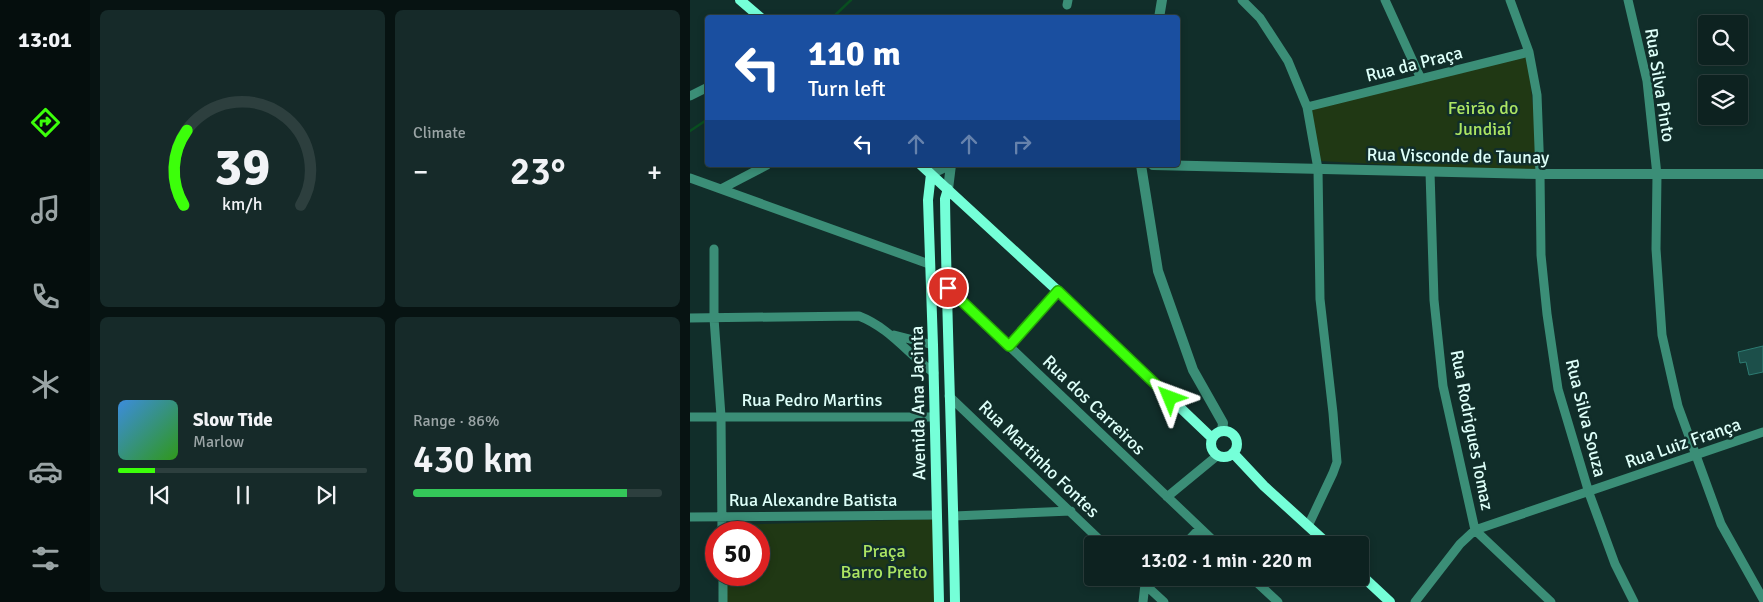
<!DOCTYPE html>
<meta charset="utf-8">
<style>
body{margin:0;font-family:Signika,sans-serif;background:#162a29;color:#f1f3f6;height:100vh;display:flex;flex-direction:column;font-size:19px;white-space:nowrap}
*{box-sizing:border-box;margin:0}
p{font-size:16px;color:#9aa4a5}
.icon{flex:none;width:28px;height:28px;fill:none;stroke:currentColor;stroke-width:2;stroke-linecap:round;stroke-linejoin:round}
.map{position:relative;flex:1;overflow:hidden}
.sheet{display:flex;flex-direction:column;gap:10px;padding:10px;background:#071312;width:600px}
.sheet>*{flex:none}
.guide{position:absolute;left:15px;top:15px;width:475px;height:152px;border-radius:5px;box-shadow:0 2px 8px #0003,0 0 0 1px #2d3f3e;background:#1a4fa0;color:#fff;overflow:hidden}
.fabs{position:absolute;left:1008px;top:15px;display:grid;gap:10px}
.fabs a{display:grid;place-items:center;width:50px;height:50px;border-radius:5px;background:#0d2220;box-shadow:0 2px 8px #0003,0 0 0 1px #2d3f3e;font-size:25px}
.speed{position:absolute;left:15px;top:521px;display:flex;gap:10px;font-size:25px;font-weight:700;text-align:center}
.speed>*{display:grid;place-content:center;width:65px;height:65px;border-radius:50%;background:#0d2220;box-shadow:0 2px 8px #0003,0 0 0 1px #2d3f3e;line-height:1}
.speed .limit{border:8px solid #d22;background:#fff;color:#111}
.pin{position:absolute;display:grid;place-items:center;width:42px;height:42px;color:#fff;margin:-21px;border:2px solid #fff;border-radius:50%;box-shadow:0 1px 5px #0007}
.me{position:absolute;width:55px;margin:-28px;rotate:314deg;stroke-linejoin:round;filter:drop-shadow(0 0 4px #0008)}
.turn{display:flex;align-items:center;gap:18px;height:105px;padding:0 20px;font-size:22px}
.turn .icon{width:65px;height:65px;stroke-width:2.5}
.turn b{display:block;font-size:35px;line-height:42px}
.lanes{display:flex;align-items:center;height:48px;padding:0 20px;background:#0003;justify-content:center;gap:25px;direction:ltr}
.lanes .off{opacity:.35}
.big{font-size:38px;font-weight:600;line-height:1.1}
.sheet .widget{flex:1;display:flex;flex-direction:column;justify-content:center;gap:8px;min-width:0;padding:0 18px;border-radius:8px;background:#162a29}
.sheet .dial{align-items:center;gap:0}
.dial svg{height:130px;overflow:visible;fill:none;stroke:#2d3f3e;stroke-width:7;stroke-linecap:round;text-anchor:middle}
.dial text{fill:#f1f3f6;stroke:none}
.song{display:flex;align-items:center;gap:15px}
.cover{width:60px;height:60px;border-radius:8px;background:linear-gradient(135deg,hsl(210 70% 55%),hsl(110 70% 35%))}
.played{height:5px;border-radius:2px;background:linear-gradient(90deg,#3cff0a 15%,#2d3f3e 15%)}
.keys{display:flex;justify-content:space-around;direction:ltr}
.heat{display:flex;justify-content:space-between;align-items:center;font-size:28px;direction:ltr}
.charge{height:8px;border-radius:4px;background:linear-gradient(90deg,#34c759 86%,#2d3f3e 0)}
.sheet .tiles{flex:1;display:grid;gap:10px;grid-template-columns:repeat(2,1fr)}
.trip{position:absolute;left:394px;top:536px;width:285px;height:50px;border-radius:5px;background:#0d2220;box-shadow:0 2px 8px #0003,0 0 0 1px #2d3f3e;font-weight:600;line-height:50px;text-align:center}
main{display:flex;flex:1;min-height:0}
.menu{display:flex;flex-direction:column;width:90px;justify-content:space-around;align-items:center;background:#050e0d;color:#9aa4a5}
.menu .icon{width:35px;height:35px}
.menu .active{color:#3cff0a}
.menu b{font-size:22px;color:#f1f3f6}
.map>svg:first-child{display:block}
</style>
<main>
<nav class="menu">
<b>13:01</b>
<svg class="icon active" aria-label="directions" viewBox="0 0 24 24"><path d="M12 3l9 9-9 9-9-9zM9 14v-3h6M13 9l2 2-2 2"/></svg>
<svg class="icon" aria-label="music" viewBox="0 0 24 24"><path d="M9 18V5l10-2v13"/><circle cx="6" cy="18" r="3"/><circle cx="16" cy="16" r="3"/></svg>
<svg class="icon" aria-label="phone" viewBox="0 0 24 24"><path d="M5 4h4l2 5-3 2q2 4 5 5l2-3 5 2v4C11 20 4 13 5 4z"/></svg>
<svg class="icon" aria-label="climate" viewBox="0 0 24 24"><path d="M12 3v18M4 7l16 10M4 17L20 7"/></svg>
<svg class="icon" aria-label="car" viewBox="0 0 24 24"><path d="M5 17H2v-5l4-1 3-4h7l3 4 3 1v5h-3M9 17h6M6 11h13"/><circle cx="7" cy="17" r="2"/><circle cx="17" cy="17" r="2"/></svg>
<svg class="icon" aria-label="filters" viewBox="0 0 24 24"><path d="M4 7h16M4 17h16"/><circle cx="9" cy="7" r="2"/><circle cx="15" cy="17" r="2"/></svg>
</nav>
<section class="sheet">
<div class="tiles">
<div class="widget dial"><svg viewBox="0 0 100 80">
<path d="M14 69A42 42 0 1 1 86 69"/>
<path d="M14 69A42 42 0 0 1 16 23" stroke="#3cff0a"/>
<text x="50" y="56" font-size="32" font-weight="700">39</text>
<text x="50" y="72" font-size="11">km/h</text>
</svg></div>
<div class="widget"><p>Climate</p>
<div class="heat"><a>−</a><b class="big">23°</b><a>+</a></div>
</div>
<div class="widget">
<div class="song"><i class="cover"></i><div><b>Slow Tide</b><p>Marlow</p></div></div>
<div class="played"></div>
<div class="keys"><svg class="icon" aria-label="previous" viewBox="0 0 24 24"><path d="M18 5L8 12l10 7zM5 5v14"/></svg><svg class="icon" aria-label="pause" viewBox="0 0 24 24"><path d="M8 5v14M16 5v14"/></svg><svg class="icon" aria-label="next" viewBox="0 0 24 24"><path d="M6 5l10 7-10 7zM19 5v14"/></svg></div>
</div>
<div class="widget"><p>Range · 86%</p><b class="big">430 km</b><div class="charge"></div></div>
</div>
</section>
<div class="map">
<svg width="1073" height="602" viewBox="0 0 1073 602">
<rect width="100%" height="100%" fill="#112e2a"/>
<!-- green -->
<path fill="#203814" d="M837,55L851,173L630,161L618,109Z
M246,519L245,602H37V575H69V532H35V525Z"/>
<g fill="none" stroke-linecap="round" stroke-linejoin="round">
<!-- stream -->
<path stroke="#094e20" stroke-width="2.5" d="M142,18L161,0
M0,131L18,119"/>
</g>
<!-- building -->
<path fill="#1c4f4a" stroke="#2e7c73" d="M1073,346V372L1059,375L1056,362L1050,363L1048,352Z"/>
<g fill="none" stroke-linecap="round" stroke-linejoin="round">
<!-- minor -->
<path stroke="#3b8e77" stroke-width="9" d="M552,0L570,18L598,61L617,107L628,169L630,299L643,413L647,462L643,473L618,526
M695,0L731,79
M820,0L839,52L847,95L850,174L851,255L857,314L868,389L899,493L925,564L944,602
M938,0L957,81L967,175L966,249L972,335L988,406L1031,524L1073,599
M377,5L378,0
M0,96L18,87
M617,107L839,52
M740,172L744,300L753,386L785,530L861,602
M0,178L239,264
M31,189L77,165
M24,249V318L31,416L32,532
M258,288L528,545
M0,318L169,316C200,328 218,354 244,373
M204,335L243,345
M319,346L368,291
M259,396L415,545
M0,417H243
M477,497L528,455
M264,516L381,511
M0,517L247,515
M494,545L510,528
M33,575V602
M448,578L474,602
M562,578L588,602
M453,602L455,584L461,578
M725,602L770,544L785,530L1073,432"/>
<!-- tertiary -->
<path stroke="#3b8e77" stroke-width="10" d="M469,18L472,0
M451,165L468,271L503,370L533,423L532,431
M463,165L850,174H1073
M241,174L259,165
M258,189L261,165"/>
<!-- secondary -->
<path stroke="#75ffd8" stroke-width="10" d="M50,0L71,18
M231,165L368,291L522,438
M241,174L238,200L243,345L249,602
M258,189L255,199C257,334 263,468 265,602
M521 444a13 13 0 1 1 26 0a13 13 0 1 1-26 0Z
M543,453L574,486L639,545
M670,574L700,602"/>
</g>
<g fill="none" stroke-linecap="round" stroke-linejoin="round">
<defs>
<path id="route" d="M258,288L319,346L368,291L480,398"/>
</defs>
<!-- route casing -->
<use href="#route" stroke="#27a606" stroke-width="12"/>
<!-- route -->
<use href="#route" stroke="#3cff0a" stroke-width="9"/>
</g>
<g text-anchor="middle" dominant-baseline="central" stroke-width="5" stroke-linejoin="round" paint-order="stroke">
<!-- street labels -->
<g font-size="18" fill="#defff9" stroke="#112e2a">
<text transform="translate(724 64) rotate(-14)">Rua da Praça</text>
<text transform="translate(970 85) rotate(81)">Rua Silva Pinto</text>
<text transform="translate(768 156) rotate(1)">Rua Visconde de Taunay</text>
<text x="122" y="400">Rua Pedro Martins</text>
<text transform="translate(228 403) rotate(-91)">Avenida Ana Jacinta</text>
<text transform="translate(404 405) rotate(44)">Rua dos Carreiros</text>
<text transform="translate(896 418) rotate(76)">Rua Silva Souza</text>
<text transform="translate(782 430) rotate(79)">Rua Rodrigues Tomaz</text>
<text transform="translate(993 443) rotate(-19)">Rua Luiz França</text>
<text transform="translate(349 459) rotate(44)">Rua Martinho Fontes</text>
<text x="123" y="500">Rua Alexandre Batista</text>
</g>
<!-- park labels -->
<g font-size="18" fill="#ace563" stroke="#112e2a">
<text x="793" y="108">Feirão do<tspan x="793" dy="21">Jundiaí</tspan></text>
<text x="194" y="551">Praça<tspan x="194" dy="21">Barro Preto</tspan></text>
</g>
</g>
</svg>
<div class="fabs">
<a><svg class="icon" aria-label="search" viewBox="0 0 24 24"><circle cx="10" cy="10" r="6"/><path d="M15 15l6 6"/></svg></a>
<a><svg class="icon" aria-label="layers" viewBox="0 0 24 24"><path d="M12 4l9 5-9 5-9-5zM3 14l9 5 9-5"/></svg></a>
</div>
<div class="speed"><div class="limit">50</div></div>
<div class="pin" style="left:258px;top:288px;background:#d93025"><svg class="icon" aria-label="arrive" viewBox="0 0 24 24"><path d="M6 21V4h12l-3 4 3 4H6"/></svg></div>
<svg class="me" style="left:480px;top:398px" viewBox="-20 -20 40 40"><path d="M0-17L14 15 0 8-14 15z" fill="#3cff0a" stroke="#fff" stroke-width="4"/></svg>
<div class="trip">13:02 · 1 min · 220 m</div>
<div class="guide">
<div class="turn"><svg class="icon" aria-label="left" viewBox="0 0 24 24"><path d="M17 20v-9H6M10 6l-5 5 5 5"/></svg><div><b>110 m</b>Turn left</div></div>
<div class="lanes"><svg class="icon" aria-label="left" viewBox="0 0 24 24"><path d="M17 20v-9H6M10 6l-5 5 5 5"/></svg><svg class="icon off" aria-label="ahead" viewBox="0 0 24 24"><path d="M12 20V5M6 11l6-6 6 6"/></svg><svg class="icon off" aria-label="ahead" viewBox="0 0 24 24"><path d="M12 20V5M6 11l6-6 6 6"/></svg><svg class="icon off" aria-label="right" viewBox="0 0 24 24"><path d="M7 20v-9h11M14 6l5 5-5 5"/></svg></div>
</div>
</div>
</main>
